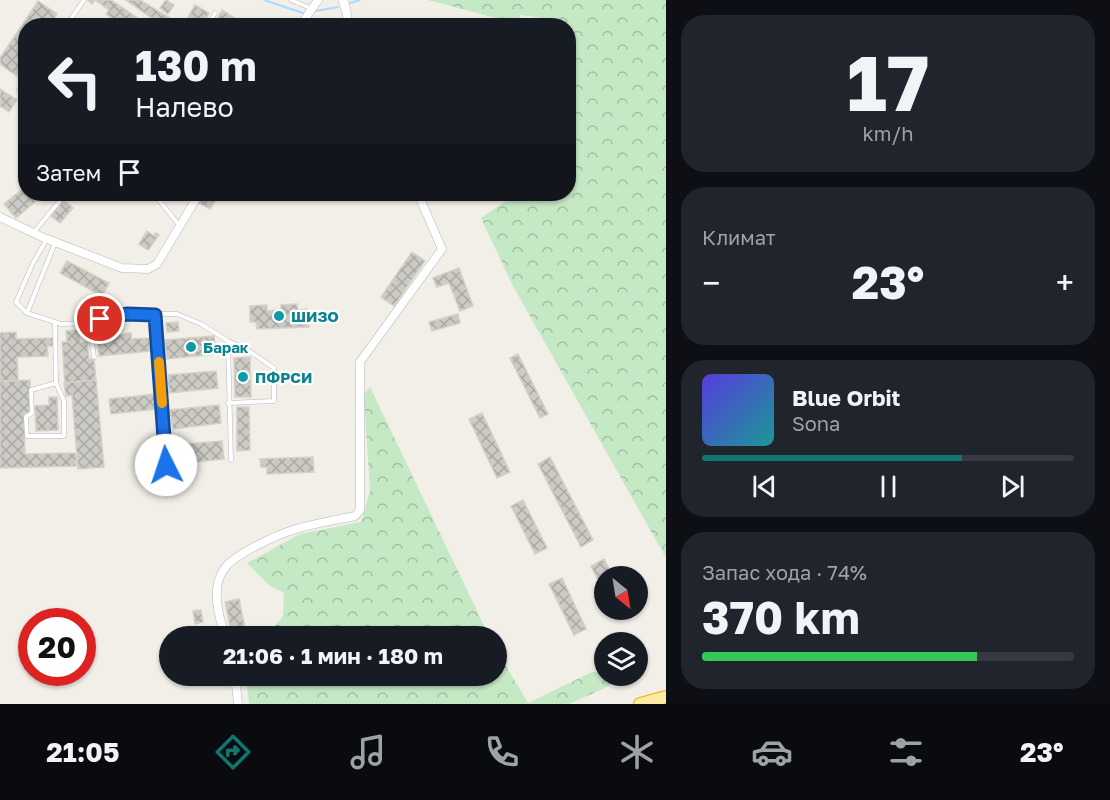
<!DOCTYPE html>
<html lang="ru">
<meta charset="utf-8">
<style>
body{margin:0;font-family:"Golos Text",sans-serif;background:#20242c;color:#f1f3f6;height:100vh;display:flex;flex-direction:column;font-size:22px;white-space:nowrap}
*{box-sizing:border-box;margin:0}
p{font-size:20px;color:#9ea1a6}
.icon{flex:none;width:33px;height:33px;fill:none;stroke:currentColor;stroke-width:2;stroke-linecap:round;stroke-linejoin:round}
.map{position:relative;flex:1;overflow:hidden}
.panel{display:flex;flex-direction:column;gap:15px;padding:15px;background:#0d0f14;width:444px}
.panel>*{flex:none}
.hud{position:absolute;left:18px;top:18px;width:558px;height:183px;border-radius:24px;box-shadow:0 2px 4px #0004;background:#171b24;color:#f1f3f6;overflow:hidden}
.needle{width:39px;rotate:150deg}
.controls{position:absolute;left:594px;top:566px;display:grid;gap:12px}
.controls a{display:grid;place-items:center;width:54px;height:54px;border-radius:50%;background:#171b24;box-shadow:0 2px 4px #0004;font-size:30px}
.speed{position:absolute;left:18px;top:608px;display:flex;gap:12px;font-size:30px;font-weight:700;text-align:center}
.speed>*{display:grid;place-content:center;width:78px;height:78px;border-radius:50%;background:#171b24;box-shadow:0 2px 4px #0004;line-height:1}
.speed .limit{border:9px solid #d22;background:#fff;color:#111}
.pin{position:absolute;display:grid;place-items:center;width:51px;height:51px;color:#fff;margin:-26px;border:3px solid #fff;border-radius:50%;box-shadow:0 2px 6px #0007}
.me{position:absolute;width:66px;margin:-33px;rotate:356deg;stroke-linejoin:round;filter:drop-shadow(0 0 4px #0008)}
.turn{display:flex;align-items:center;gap:21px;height:126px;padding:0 18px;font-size:27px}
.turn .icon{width:78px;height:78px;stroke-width:2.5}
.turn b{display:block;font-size:42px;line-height:51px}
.then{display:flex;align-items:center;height:57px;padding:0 18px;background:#0003;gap:12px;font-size:22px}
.big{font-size:45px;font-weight:700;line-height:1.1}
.panel .tile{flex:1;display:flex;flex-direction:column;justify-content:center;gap:9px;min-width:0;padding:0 21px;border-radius:24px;background:#20242c}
.panel .dial{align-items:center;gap:0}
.dial b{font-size:78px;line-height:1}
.song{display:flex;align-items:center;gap:18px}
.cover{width:72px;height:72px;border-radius:9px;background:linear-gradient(135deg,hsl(250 70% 55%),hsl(180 70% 35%))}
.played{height:6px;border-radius:3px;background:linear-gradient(90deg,#0f766e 70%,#363941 70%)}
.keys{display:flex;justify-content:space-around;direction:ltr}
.heat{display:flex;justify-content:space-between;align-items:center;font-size:33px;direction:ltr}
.charge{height:9px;border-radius:4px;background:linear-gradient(90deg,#34c759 74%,#363941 0)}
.trip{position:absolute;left:159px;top:626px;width:348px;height:60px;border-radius:30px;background:#171b24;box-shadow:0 2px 4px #0004;font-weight:700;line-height:60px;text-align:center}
.tabs{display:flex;height:96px;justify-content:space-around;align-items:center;background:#090b0e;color:#9ea1a6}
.tabs .icon{width:42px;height:42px}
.tabs .selected{color:#0f766e}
.tabs b{font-size:27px;color:#f1f3f6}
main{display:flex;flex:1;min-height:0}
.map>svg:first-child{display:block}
</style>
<main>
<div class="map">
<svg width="666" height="704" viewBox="0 0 666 704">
<defs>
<pattern id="forest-crowns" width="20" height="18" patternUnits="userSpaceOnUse" patternTransform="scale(1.5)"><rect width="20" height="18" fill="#c5e8c5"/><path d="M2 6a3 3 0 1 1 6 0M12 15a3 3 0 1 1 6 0" fill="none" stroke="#a3c0a4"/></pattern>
<pattern id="building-cross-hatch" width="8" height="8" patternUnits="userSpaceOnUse" patternTransform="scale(1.5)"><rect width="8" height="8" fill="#cccac5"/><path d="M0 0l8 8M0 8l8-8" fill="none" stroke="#a9a8a4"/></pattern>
</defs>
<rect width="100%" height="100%" fill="#f1efe8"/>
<!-- forest -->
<path fill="url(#forest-crowns)" d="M428,0H666V558L513,286L481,218L516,194H568L570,155L568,26L542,25L543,18L520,15L518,24Z
M370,387L489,636H267L283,616L284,593L269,585L247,563L300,534L361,522L370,491L364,395Z
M497,651L528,703L592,672H604V675H611L612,683L605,688L569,704H249L246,675H496Z"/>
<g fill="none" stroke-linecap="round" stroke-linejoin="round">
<!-- stream -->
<path stroke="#aadaff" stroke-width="2" d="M264,0L303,13
M350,3L360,0
M316,11L338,7"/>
</g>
<!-- building -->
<path fill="url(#building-cross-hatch)" stroke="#d6d1c6" stroke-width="1.5" d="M88,0H111L145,23L143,26H123L106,14L109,10L95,0L92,4Z
M126,0H140L170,18L164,26H148L153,19Z
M166,0L174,5L168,14L160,8Z
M38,1L57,14L50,24L45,20L41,26H26V48L17,60L24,65L17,76L0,64V58Z
M195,5L209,13L204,22L202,26H183Z
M222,10L247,26H217L214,24Z
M85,20L94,26H81Z
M0,89L17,100L9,112L0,106Z
M26,107V122L19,117Z
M26,186V194H44L16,218L4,204Z
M204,194H219L210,209L199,203Z
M64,200L73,208L60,223L51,216Z
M147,231L154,236L155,233L159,235L148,250L139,244Z
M412,252L425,261L394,306L381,297Z
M67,261L109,283L102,296L60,273Z
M459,268L473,306L460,311L449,283L437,287L433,278Z
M297,304L298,310L307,309L309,327L257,329L256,322H250V306L267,305V311L281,310V305Z
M458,314L460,323L432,331L429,322Z
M117,321L119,335L131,333V339L149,338L151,351L99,356L96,323Z
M178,322L179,331L167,332L166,323Z
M79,330L80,343L87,342L89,359H94L96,380L65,383L62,342H67L66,331Z
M16,332V339L53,338V346H47L48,356L17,357L18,381H0V333Z
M214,336L216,354L167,359L165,340Z
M518,354L548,414L540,418L510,358Z
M250,357L251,397H235L234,358Z
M216,371L218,388L169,393L168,375Z
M30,380L31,413H24L25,454L76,453V466L0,468V381Z
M96,380L104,467L78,469L72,395L66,396L64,383Z
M156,394L157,409L111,414L109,399Z
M49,397H57L58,430L36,431L35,406L49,405Z
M219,405L221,423L173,429L170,410Z
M237,407H249L250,450L237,451Z
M482,413L510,472L497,478L469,419Z
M222,441L224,459L176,464L174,445Z
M313,457L314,472L267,474V467H261L260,459Z
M550,457L593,540L581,547L538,464Z
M523,500L547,548L535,554L511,506Z
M604,559L613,576H604V592L591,566Z
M562,578L586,629L574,635L549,584Z
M239,599L245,628L231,631L225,602Z
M201,610L203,622L195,624L193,611Z"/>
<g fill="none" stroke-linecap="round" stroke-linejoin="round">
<defs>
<path id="service" d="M291,0L310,8
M66,26L84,0
M207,26L215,13
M26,82L19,90L26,94
M154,194L179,225
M261,194L270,197
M34,232L63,197
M55,243L27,313L61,324L89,323L127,314H177L201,324L228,341L246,349L274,368V401L228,403
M27,313L16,302L33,263L47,239
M155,315L166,465
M55,323L56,383L64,401V436H27L26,417L32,413L31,390L56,383
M89,323L94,357
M228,341L231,460"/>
<path id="minor" d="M346,10L349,26
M300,26L318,0
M0,217L42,237L122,268L148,269L157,264L199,194
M226,636C218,617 211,587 224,569C234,554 279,534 296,529C315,523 336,520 355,516L360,510V362L442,249L418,194
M235,675L238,704"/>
<path id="tertiary" d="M343,0L346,10"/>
<path id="trunk" d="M640,704L666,697"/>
</defs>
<!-- service casing -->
<use href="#service" stroke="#b5b8bc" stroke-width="5"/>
<!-- minor casing -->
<use href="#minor" stroke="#b5b8bc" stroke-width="9"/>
<!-- tertiary casing -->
<use href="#tertiary" stroke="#b5b8bc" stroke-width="10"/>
<!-- trunk casing -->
<use href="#trunk" stroke="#f9ab00" stroke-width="14"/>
<!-- service -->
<use href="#service" stroke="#fff" stroke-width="4"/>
<!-- minor -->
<use href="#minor" stroke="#fff" stroke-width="8"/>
<!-- tertiary -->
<use href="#tertiary" stroke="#fff" stroke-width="9"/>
<!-- trunk -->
<use href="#trunk" stroke="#feeaa1" stroke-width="12"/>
</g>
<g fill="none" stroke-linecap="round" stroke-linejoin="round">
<defs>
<path id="route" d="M100,319L127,314L155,315L166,465"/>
</defs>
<!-- route casing -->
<use href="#route" stroke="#114b97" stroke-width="15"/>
<!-- route -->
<use href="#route" stroke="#1a73e8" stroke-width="10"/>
<!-- slow -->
<path stroke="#f59e0b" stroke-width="10" d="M159,362L162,403"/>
</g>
<!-- markers -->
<g fill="#0f9aa8" stroke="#fff" stroke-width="2">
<circle cx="279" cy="316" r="6"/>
<circle cx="191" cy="347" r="6"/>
<circle cx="243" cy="377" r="6"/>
</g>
<g text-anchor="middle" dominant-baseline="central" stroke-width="4.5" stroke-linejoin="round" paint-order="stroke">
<!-- culture labels -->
<g font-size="15" font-weight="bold" fill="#0d838f" stroke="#fff" text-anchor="start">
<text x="291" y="316">ШИЗО</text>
<text x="203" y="347">Барак</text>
<text x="255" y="377">ПФРСИ</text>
</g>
</g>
</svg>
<div class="controls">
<a><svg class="needle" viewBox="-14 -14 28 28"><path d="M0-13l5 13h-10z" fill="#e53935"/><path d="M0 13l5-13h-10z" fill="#9ea1a6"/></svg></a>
<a><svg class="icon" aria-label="layers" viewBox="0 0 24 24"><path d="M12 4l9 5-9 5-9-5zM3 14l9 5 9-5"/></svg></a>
</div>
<div class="speed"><div class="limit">20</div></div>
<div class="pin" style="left:100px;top:319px;background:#d93025"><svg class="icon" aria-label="arrive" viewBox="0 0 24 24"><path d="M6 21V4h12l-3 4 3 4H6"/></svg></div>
<svg class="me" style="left:166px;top:465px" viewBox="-20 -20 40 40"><circle r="19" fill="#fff"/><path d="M0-13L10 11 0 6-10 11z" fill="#1a73e8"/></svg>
<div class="trip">21:06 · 1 мин · 180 m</div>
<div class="hud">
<div class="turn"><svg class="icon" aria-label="left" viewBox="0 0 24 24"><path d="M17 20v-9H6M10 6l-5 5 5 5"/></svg><div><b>130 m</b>Налево</div></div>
<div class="then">Затем<svg class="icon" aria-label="arrive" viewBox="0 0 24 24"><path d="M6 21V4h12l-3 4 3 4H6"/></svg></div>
</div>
</div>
<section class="panel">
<div class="tile dial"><b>17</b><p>km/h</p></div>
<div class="tile"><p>Климат</p>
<div class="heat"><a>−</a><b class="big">23°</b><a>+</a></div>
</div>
<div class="tile">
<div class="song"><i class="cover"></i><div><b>Blue Orbit</b><p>Sona</p></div></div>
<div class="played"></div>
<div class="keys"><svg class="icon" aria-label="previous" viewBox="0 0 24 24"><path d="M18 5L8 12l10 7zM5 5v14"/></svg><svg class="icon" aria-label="pause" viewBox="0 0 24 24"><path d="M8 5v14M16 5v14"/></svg><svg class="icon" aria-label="next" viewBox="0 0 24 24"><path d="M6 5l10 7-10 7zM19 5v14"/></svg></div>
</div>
<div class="tile"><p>Запас хода · 74%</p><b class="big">370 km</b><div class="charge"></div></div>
</section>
</main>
<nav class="tabs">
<b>21:05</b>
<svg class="icon selected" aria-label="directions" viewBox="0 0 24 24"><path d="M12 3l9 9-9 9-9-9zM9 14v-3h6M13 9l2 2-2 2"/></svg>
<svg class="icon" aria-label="music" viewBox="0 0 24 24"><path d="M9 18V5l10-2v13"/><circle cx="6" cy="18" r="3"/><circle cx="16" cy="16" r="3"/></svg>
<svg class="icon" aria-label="phone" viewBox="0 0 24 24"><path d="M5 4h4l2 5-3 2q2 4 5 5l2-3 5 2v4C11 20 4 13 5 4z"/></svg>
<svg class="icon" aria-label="climate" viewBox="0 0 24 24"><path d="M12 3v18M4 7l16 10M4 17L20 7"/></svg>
<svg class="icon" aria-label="car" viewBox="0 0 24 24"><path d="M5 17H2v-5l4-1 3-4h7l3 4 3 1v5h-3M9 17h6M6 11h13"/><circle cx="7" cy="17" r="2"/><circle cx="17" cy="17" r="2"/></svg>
<svg class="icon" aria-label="filters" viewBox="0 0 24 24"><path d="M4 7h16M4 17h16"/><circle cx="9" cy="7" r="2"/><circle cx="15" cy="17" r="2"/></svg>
<b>23°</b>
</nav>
